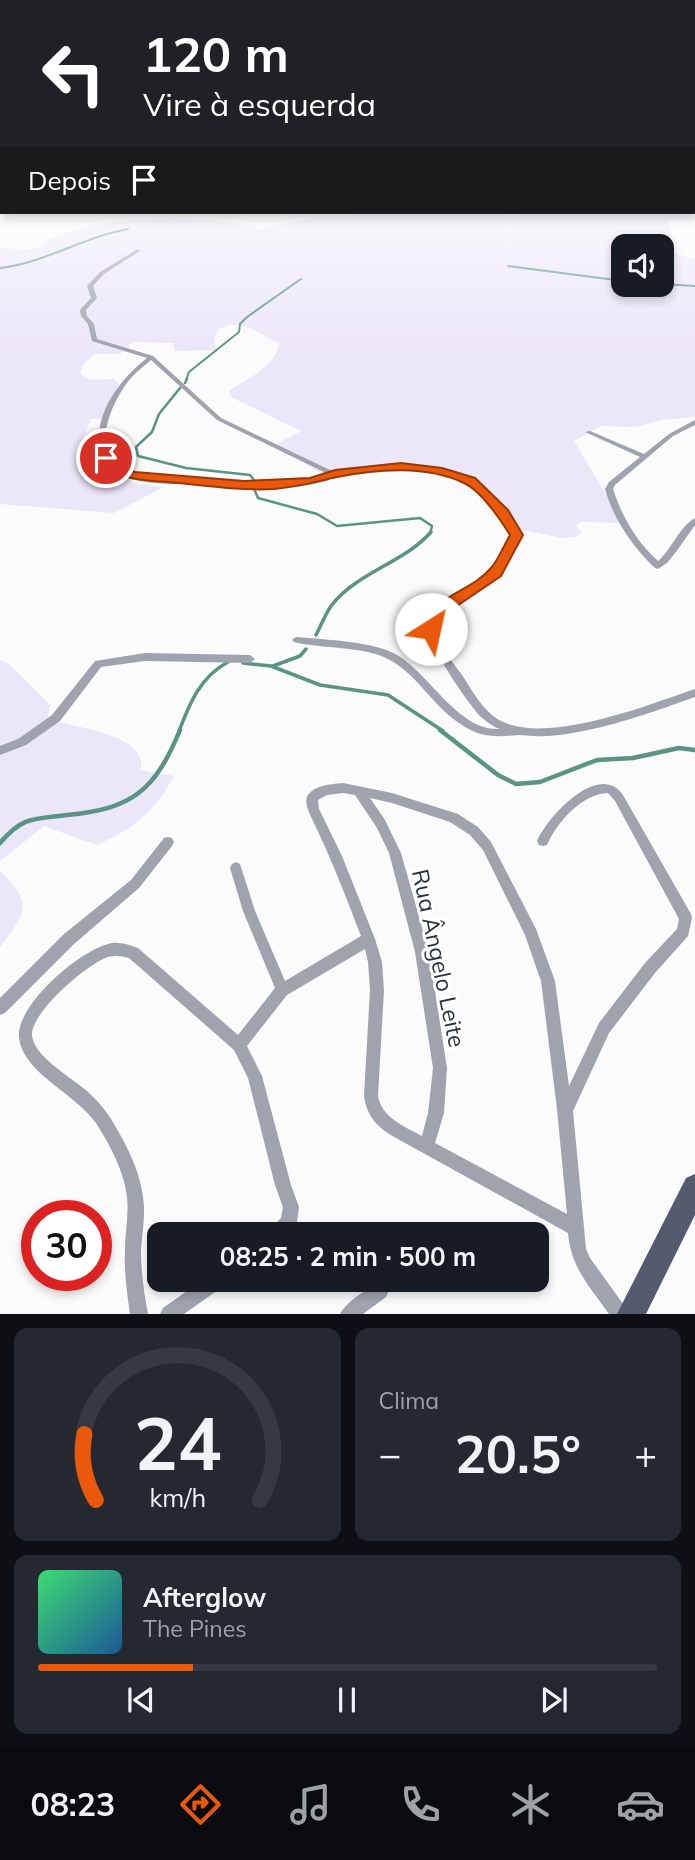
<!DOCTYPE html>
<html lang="pt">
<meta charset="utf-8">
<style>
body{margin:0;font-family:Mulish,sans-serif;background:#242831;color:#f1f3f6;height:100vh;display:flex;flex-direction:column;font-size:26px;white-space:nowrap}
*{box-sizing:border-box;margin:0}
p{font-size:23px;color:#9ea1a6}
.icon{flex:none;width:38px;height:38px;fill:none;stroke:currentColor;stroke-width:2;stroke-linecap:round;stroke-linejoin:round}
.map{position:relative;height:1314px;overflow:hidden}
.drawer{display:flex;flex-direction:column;gap:14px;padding:14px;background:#0d0f14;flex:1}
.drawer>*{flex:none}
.top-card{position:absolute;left:0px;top:0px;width:696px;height:214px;box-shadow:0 4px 10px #0003;background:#202124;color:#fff;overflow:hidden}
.tools{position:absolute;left:611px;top:234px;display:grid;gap:14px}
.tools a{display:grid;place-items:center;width:63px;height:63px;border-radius:14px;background:#171b24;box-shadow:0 4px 10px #0003;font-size:35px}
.speed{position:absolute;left:21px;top:1200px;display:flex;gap:14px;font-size:35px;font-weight:700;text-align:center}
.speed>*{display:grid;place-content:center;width:91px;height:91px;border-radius:50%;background:#171b24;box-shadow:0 4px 10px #0003;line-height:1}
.speed .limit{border:10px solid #d22;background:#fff;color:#111}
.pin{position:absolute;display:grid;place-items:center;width:60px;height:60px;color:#fff;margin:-30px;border:4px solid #fff;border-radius:50%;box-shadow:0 2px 7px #0007}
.me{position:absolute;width:77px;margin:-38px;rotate:35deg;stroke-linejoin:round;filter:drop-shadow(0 0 5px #0008)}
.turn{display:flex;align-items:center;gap:24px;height:147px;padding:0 28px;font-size:32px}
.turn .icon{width:91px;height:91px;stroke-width:2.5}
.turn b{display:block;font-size:49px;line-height:60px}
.then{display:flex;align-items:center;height:66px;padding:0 28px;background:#0003;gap:14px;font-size:26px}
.big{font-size:52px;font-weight:700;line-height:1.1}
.drawer .tile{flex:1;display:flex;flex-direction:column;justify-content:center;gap:10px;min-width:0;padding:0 24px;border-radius:14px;background:#242831}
.drawer .dial{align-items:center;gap:0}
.dial svg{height:182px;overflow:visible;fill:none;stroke:#363941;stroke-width:7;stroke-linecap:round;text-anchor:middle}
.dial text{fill:#f1f3f6;stroke:none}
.song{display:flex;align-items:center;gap:21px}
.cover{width:84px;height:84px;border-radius:10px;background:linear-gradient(135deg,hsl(140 70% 55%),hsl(210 70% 35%))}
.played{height:7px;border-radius:4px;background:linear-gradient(90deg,#ea580c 25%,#363941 25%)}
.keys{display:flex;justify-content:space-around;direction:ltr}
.heat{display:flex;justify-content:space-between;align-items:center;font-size:38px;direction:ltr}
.drawer .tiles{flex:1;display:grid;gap:14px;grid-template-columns:1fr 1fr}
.tile:last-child{grid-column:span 2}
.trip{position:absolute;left:147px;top:1222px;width:402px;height:70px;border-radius:14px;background:#171b24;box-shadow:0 4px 10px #0003;font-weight:700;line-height:70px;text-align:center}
.dock{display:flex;height:112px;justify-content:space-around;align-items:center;background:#090b0e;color:#9ea1a6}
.dock .icon{width:49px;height:49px}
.dock .current{color:#ea580c}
.dock b{font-size:32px;color:#f1f3f6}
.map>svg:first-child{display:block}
</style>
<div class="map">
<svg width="695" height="1314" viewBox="0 0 695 1314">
<rect width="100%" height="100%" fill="#fafbfa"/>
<!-- green -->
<path fill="#ece6f9" d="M695,168V221L670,219L668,223L671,233L662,249L623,247V285H662V250L695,259V417L663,420L635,427L601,426L574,441L623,523L581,522L576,526L582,532L575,537L563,538L517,529L470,478L432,468L404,463L327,477L275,445L301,431L231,397L229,391C246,379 277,367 279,343C257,334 244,317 219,329L214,339L216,350L175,351L173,343L133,342L120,354H95L84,363L80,374L91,380L114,379L119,384L101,419H91L77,453L82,466H102L134,483L164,487L114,513L0,504V247C12,249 37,253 47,243C48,242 48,240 49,239C51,237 90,226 95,225C148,216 202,217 255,226V230L313,218L348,215L352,212H509L507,217C522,214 536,210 552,212C563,213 568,215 580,212H695Z
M0,660L10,665L50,705L48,719C71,727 152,735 140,770L174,776C154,813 134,828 97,845L44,826L0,861Z
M0,871C34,903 26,913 0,947Z"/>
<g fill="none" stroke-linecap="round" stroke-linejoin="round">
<!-- stream-far3 -->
<path stroke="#5a9485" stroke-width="2" d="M508,266L623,281
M0,268C45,263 83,237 128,229
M662,284L695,286
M186,380L189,372L239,332L240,324L247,317L301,279"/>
<!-- stream-far2 -->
<path stroke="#5a9485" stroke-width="2.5" d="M185,383L187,379
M180,388L159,414L152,432L136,447L138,456L186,468L250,475L254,480
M254,489L258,498L317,514L337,526L420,518L432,526L430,534"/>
<!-- stream-far1 -->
<path stroke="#5a9485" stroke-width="3.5" d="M316,635C321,625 325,615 331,606C357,572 404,563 431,532
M243,663L271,666L320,685L388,695L443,731
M273,666L300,656L306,649
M179,731C190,703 200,677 228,662"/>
<!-- stream -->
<path stroke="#5a9485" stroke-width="4.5" d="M440,730L498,775L516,784L540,782L597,760L633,758L679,748L695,750
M0,843C23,816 34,819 67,815C133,809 155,790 180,730"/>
<!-- street -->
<path fill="#9ea3ae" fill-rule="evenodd" d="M138,249L140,251L104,274L93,286L97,298L86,310L87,316L94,324L97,339L153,356L221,418L330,470L346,472L401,465L442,470L469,477L486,489L506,511L521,533C515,547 510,565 498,575C485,585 439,608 436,623C433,639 453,662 462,675C472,690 482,710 499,720C545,746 648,705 695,689V697C653,712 611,727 567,734C557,735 545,737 535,736C530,736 524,735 519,735C495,737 480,738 459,723C432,705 417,674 388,659C364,646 321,649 294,642L292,640L294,638L297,637C325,640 374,641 397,655C431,675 457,730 499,729C492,726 487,722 481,717C468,703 420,636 428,619C436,602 477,581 493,570L499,563L513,533C500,514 485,493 465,481C451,474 416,469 400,469C382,470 364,474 346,476C337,475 334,478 326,481C316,484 305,486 294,487C267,489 241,486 214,484C184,483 139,488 114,471C103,463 99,451 99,438C99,406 123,377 147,358L92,341L88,324L81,316L80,310L91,298L87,286L100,272ZM151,360L217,420L328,474L310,480L276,483L152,477C141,476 129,474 120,468C90,448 113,400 130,379C136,372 144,366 151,360Z
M695,420V425L673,436L615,485L613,489C622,517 637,542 658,561C672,549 679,527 695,518V525L676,552L667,563L658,569L655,568C632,546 614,520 605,489L609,482L640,457L585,432L590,431L644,454L669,434Z
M145,653L250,655L255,659L250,663L145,661L101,667L60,721L26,745L0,755V746L18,739L52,715L95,661Z
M343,783L392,793L458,814L478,827L491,842L536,929L555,981L569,1086L599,1023L645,963L677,929L679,919L615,801L608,793C582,794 557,822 547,845L543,846L539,845L537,841C547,817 599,760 623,795L691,914L692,918L688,936L655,973L609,1033L573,1111L586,1249L590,1258L626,1308L629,1314H609C590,1287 571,1268 568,1233L396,1138C378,1128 367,1117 364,1096L370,990L368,962L365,949L287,995L247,1046L262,1076L291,1185L299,1207L297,1222L295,1228L289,1234H269L271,1228L281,1218L283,1207L275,1185L248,1078L234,1050L129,958C122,956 115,955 108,957C87,964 31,1012 32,1035C33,1056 72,1078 87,1091C96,1099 104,1108 111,1119C125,1142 140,1170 143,1197C146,1215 142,1233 141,1250C141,1272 144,1293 148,1314H130C127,1293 124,1271 125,1250C125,1232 129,1215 127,1197C124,1171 110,1145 96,1123C76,1094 23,1073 19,1038C15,1005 82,948 112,943C121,942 129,945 138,948L238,1035L275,988L243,911L230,868L232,864L236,862L240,864L255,911L285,981L361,936C346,897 331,858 313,821C310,814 303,802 308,795C315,785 332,784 343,783ZM343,793L355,795L377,828L389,853L415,952L433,1068L428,1113L422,1136C404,1126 382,1118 378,1096L384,990L382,962L375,939L342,856L319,809L318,800L327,795ZM370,798L392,803L450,822L470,835L483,850L525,935L541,981L557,1109L567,1214L435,1143L444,1113L447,1068L429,952L401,853L385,820Z
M168,837L172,838L174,842L172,846L139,888L74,944L5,1013L0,1015V998L64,934L131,880L164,838Z
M204,1279H227L225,1285L184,1314H160L163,1308Z
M380,1282L386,1285L389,1291L386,1297L363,1314H340C345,1303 369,1287 380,1282Z"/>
<!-- primary -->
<path fill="#545b6f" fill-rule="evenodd" d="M695,1174V1215L646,1314H617L686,1178Z"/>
</g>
<!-- sky -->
<linearGradient id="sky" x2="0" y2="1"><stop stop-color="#78b8ce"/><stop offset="0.48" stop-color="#fdfdfd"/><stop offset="1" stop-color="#fdfdfd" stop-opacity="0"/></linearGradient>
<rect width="695" height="352" fill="url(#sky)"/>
<!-- route -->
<path fill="#ea580c" stroke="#983908" stroke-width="2" d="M106,454L135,472L244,481L310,478L335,470L401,463L442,468L475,478L508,510L523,535L501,576L448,612L441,619L436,633L431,635L423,629C431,595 470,593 491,568C499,559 504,545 510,535C500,519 481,491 464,483C427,465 376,469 337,477C314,482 299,487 274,489C239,491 202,485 167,482C142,480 116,481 100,458Z"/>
<g text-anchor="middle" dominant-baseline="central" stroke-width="6" stroke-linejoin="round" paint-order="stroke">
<!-- near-street labels -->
<g font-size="23" fill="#273239" stroke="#fff">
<text transform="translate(439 958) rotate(78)">Rua Ângelo Leite</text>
</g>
</g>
</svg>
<div class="tools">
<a><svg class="icon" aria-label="sound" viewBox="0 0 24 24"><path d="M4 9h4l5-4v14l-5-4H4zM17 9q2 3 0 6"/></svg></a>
</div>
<div class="speed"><div class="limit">30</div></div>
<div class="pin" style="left:106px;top:458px;background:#d93025"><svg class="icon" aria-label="arrive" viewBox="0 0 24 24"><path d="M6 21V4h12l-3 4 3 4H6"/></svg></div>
<svg class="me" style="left:431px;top:629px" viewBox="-20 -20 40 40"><circle r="19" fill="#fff"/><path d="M0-13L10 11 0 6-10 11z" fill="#ea580c"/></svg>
<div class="trip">08:25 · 2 min · 500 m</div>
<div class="top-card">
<div class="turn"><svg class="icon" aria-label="left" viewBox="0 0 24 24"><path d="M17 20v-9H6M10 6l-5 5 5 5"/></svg><div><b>120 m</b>Vire à esquerda</div></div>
<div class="then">Depois<svg class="icon" aria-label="arrive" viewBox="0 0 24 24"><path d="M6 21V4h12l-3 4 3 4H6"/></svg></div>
</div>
</div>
<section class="drawer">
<div class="tiles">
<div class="tile dial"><svg viewBox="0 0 100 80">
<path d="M14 69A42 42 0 1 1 86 69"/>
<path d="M14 69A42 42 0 0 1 9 40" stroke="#ea580c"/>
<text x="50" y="56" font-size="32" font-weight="700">24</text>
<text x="50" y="72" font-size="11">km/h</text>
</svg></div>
<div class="tile"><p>Clima</p>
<div class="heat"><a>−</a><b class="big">20.5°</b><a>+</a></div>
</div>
<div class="tile">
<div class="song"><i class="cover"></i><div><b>Afterglow</b><p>The Pines</p></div></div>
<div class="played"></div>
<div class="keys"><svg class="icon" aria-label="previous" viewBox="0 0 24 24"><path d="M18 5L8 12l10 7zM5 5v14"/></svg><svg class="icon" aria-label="pause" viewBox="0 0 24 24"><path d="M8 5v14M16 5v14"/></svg><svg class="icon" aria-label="next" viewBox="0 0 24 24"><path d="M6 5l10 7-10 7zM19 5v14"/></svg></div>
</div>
</div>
</section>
<nav class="dock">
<b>08:23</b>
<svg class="icon current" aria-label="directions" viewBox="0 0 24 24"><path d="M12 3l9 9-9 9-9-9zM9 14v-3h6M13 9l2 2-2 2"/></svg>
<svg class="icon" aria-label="music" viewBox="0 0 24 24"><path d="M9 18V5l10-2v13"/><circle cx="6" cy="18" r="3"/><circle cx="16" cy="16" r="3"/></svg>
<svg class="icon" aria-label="phone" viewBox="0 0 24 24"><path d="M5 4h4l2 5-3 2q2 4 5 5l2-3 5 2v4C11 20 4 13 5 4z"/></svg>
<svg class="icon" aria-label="climate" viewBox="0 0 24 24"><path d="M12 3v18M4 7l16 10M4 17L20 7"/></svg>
<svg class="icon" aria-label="car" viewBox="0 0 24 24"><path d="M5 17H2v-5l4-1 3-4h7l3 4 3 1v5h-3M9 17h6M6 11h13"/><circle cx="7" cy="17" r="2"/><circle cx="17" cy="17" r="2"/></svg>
</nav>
